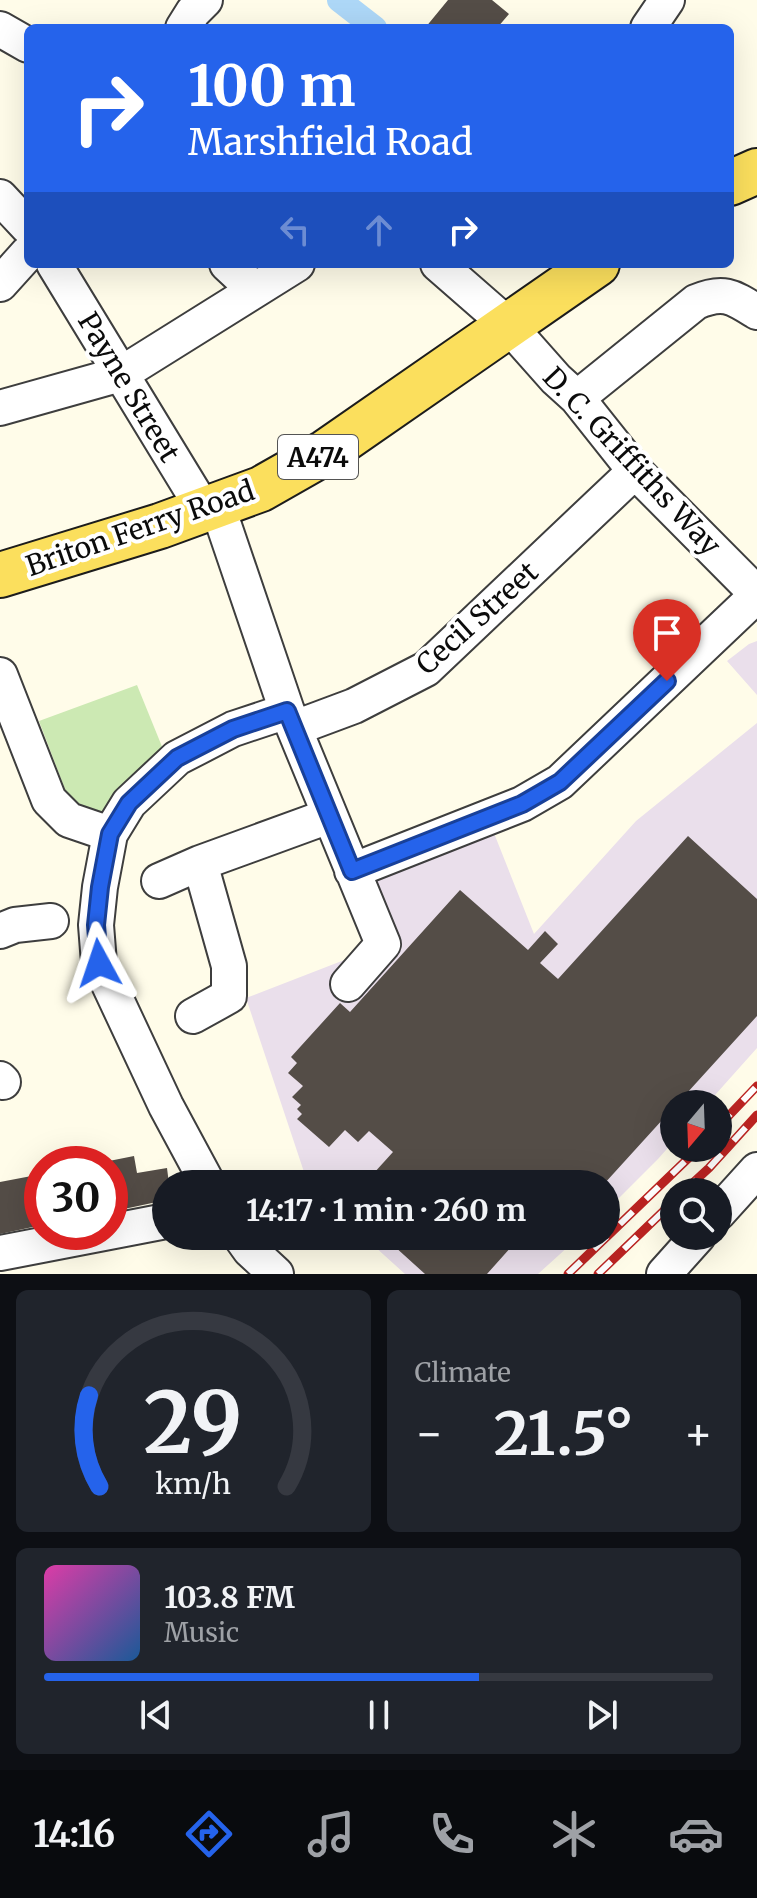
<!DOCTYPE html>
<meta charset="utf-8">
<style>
body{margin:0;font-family:Merriweather,serif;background:#20242c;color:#f1f3f6;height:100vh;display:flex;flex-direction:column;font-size:30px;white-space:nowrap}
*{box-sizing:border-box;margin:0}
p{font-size:26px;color:#9ea1a6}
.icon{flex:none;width:44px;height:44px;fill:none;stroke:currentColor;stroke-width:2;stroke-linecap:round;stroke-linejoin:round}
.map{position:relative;height:1274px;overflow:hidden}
.side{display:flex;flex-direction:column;gap:16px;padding:16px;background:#0d0f14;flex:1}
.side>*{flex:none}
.top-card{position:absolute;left:24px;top:24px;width:710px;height:244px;border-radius:12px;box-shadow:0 8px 32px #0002;background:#2563eb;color:#fff;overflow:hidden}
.needle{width:52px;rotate:199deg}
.controls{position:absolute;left:660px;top:1090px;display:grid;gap:16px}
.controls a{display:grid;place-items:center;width:72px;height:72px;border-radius:50%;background:#171b24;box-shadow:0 8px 32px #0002;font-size:40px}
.speed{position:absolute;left:24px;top:1146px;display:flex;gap:16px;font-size:40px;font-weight:700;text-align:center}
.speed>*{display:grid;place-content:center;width:104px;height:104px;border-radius:50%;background:#171b24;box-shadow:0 8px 32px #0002;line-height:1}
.speed .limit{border:12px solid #d22;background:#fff;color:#111}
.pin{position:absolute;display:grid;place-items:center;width:68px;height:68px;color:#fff;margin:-82px -34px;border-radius:50% 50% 50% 0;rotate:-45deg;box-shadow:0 0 8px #0007}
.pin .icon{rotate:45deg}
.me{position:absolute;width:88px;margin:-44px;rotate:355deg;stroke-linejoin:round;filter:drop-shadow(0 0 6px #0008)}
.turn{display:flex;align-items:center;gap:28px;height:168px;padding:0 32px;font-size:36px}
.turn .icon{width:104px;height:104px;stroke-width:2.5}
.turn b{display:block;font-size:56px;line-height:68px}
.lanes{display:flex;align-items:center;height:76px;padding:0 32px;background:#0003;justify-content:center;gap:40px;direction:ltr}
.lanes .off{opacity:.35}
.big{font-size:60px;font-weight:700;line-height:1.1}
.side .card{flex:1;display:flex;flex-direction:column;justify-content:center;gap:12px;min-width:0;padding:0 28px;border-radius:12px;background:#20242c}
.side .dial{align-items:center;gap:0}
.dial svg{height:208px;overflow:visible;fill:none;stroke:#363941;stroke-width:7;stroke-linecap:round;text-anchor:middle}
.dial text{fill:#f1f3f6;stroke:none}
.song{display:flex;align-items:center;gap:24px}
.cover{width:96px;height:96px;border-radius:12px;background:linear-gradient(135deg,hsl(320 70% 55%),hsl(210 70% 35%))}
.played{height:8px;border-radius:4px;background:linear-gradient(90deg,#2563eb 65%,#363941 65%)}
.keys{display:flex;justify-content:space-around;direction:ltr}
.heat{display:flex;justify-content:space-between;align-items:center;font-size:44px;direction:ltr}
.side .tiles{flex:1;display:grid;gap:16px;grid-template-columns:1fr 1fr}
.card:last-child{grid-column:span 2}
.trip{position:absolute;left:152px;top:1170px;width:468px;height:80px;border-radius:40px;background:#171b24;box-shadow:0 8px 32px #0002;font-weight:700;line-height:80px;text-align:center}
.menu{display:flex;height:128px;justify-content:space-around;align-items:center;background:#090b0e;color:#9ea1a6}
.menu .icon{width:56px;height:56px}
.menu .selected{color:#2563eb}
.menu b{font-size:36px;color:#f1f3f6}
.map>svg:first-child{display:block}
</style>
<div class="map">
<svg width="757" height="1274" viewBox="0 0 757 1274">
<rect width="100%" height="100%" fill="#fffce9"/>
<!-- industrial -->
<path fill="#eadfeb" d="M757,641V695L727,661L749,644Z
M757,723V1048L707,1104H674V1141L658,1159L606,1211V1184H308L246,998L383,945L352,871L488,818L534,934L636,821Z
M363,1236H580L538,1274H405Z"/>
<!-- green -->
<path fill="#cce9b3" d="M137,685L165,754L109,823L80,813L66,792L39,721Z"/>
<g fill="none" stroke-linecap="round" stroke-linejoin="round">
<!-- canal -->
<path stroke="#add7f7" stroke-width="24" d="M339,0L375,28"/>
</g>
<!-- building -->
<path fill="#544d47" d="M448,0H492L509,14L497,28H425Z
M688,836L757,899V1016L677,1104H674V1107L604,1184H364L393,1152L369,1131L358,1142L345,1130L329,1147L297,1119L302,1114L297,1109L301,1105L292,1097L303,1086L288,1073L297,1063L291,1057L340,1003L350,1012L460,890L528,950L545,931L558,944L540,963L558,979Z
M134,1156L137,1173L167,1168L169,1184H166V1200L110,1212V1164H99V1163Z
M42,1174V1225L0,1234V1182Z
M383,1236H521L487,1274H425Z"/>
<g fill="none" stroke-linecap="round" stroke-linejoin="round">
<defs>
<path id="minor" d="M183,28L193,12L205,0
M648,28L667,0
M0,29L28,45
M0,197L28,227
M54,264L204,510
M227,264L255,290
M438,264L509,326L556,379L577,398L635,471L757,594
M0,284L28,253
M577,398L696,302C724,290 733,297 757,312
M0,408L121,374L297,264
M217,505L287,711L383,944L348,984
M0,675L49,800L69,820L110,834
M295,728L354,706L426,669L635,471
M352,871L522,804L560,782L757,595
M159,881L200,863L329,816
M0,931L15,925L51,921
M193,1016L229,996V966L200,863
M0,1079L3,1082
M208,1184L166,1106L99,963L96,925L100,887L110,834L129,803L177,758L233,729L287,711
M718,1213L757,1170
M240,1236L250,1250L276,1274
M0,1253L166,1221
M664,1274L698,1236"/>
<path id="major" d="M730,183L757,171
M0,575L160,526L261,489L326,452L597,264"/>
</defs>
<!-- minor casing -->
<use href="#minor" stroke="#3e3e3e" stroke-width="38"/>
<!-- major casing -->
<use href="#major" stroke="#1c1c1c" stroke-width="48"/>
<!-- minor -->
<use href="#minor" stroke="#fff" stroke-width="34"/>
<!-- major -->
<use href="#major" stroke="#fbdf5d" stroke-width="44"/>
<defs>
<path id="rail" d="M718,1127L757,1086
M683,1192L709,1168L757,1115
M568,1274L699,1148
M598,1274L674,1201"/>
</defs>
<!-- rail casing -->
<use href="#rail" stroke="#bc2422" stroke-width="9"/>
<!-- rail -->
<use href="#rail" stroke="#fff" stroke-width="6" stroke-dasharray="18" stroke-linecap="butt"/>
</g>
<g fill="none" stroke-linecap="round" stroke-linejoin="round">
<defs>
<path id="route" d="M99,963L96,925L100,887L110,834L129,803L177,758L233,729L287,711L352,871L522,804L560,782L667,681"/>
</defs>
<!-- route casing -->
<use href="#route" stroke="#184099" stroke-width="20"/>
<!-- route -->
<use href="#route" stroke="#2563eb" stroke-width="14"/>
</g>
<g text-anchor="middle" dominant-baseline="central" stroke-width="8" stroke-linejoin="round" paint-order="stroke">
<!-- shield labels -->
<rect fill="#fff" stroke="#545454" stroke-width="2" x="278" y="435" width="80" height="44" rx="6"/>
<g font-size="26" font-weight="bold" fill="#0b0b0b">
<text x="318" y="457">A474</text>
</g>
<!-- street labels -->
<g font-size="28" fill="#0b0b0b" stroke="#fff">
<text transform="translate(129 387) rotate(59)">Payne Street</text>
<text transform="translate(632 461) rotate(47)">D. C. Griffiths Way</text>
<text transform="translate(140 528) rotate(-19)">Briton Ferry Road</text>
<text transform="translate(477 618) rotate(-42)">Cecil Street</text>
</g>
</g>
</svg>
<div class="controls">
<a><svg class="needle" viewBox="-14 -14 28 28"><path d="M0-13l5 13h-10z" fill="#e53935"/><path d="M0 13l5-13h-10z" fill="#9ea1a6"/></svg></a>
<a><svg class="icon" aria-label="search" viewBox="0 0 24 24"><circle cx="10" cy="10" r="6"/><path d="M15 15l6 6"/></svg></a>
</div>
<div class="speed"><div class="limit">30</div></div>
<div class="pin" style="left:667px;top:681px;background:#d93025"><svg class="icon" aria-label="arrive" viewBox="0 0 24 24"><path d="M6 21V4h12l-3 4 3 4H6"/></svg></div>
<svg class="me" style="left:99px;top:963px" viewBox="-20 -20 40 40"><path d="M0-17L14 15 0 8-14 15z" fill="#2563eb" stroke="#fff" stroke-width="4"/></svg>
<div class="trip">14:17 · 1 min · 260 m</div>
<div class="top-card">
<div class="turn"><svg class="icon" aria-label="right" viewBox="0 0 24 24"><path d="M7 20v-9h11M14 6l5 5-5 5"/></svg><div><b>100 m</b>Marshfield Road</div></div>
<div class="lanes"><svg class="icon off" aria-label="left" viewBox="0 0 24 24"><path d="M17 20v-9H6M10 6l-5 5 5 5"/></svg><svg class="icon off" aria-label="ahead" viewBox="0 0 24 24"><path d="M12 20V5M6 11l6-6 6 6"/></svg><svg class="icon" aria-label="right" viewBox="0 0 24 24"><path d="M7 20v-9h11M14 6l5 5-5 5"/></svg></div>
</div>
</div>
<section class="side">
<div class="tiles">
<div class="card dial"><svg viewBox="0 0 100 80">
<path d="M14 69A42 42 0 1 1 86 69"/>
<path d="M14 69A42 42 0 0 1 10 34" stroke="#2563eb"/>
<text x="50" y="56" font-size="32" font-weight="700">29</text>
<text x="50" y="72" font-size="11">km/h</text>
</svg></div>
<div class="card"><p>Climate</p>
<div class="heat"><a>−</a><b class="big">21.5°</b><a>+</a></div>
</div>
<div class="card">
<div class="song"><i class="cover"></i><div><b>103.8 FM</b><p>Music</p></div></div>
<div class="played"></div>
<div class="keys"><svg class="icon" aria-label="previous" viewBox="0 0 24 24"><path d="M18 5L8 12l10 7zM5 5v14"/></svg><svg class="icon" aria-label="pause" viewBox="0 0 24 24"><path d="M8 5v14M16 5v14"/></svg><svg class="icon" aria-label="next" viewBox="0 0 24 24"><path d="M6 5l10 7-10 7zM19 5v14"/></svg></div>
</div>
</div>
</section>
<nav class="menu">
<b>14:16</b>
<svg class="icon selected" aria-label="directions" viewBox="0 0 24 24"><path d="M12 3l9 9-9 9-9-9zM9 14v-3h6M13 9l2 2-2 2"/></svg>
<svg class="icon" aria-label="music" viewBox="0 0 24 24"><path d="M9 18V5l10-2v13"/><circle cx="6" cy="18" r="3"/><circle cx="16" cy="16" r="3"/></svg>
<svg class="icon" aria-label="phone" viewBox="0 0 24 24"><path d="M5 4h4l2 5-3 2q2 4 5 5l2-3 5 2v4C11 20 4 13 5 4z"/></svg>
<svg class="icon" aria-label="climate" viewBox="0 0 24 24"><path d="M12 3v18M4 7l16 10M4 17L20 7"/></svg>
<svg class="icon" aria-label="car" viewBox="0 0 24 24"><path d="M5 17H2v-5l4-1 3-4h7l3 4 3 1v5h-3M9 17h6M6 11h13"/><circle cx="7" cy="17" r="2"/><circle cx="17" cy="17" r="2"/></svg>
</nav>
